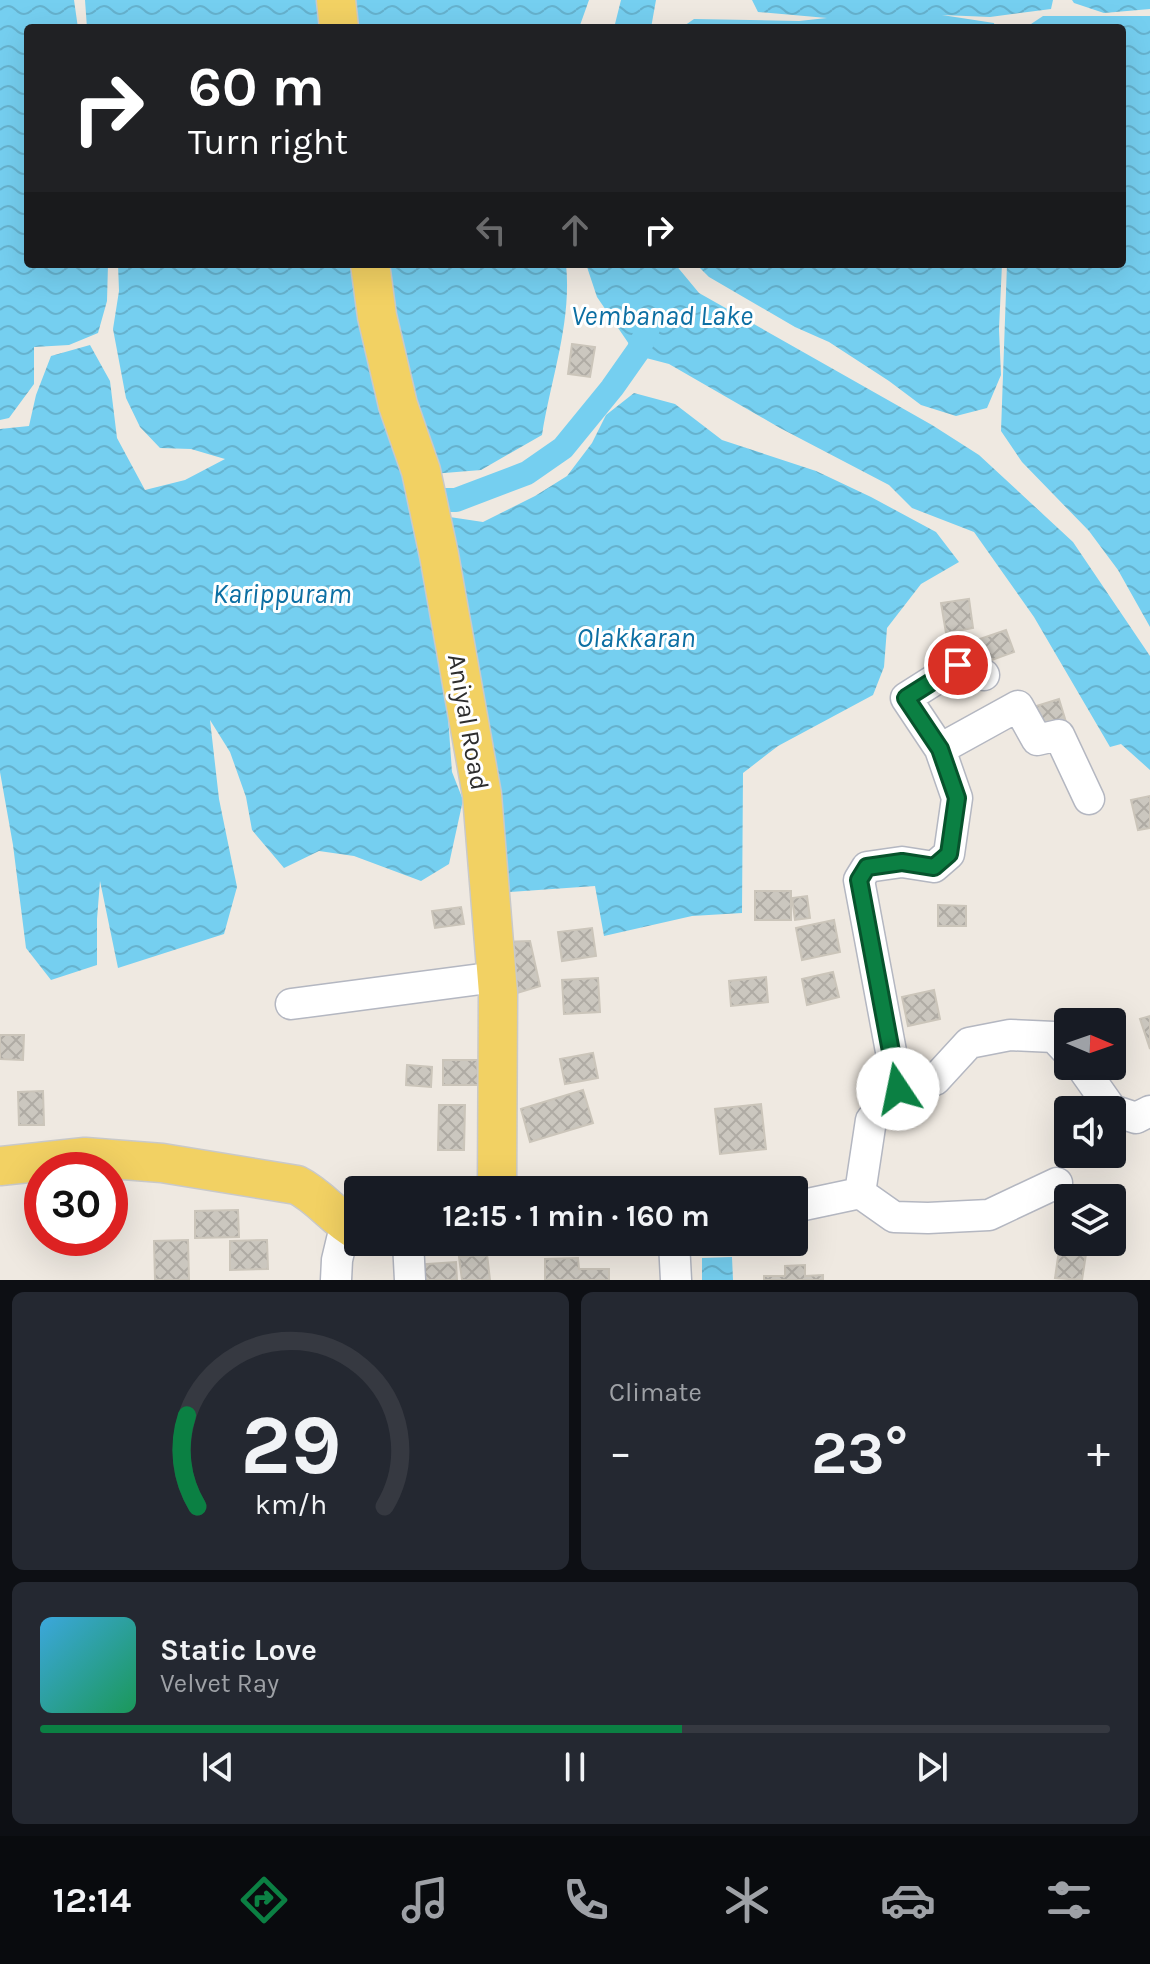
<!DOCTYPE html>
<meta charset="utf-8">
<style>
body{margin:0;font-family:Karla,sans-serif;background:#242831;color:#f1f3f6;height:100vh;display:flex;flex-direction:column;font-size:30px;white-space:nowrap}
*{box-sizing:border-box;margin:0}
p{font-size:26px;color:#9ea1a6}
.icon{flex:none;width:44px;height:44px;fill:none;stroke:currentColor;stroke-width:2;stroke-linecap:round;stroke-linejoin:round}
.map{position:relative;height:1280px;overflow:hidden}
.panel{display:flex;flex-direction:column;gap:12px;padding:12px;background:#0d0f14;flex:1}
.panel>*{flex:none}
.banner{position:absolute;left:24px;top:24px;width:1102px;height:244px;border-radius:8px;box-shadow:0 8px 32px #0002;background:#202124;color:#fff;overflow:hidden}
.needle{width:52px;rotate:92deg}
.controls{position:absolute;left:1054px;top:1008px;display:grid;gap:16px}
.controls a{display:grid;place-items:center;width:72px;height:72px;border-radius:8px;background:#171b24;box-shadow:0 8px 32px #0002;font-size:40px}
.speed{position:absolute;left:24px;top:1152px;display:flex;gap:16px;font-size:40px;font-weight:700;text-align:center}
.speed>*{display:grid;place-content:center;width:104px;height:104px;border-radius:50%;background:#171b24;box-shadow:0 8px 32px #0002;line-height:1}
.speed .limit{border:12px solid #d22;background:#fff;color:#111}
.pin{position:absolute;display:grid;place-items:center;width:68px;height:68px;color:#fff;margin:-34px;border:4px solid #fff;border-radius:50%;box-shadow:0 2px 8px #0007}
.me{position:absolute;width:88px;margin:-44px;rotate:349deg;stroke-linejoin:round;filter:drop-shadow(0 0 6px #0008)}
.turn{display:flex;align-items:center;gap:28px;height:168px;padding:0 32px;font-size:36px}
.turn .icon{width:104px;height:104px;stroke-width:2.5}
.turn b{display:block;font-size:56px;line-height:68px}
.lanes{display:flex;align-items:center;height:76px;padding:0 32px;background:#0003;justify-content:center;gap:40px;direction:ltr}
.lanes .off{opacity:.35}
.big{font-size:60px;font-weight:700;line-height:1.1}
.panel .card{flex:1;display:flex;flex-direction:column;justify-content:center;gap:12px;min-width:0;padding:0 28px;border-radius:12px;background:#242831}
.panel .dial{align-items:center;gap:0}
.dial svg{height:208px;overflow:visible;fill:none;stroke:#363941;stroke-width:7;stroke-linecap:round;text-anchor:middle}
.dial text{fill:#f1f3f6;stroke:none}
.song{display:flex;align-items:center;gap:24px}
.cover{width:96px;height:96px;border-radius:12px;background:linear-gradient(135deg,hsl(200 70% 55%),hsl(150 70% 35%))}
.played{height:8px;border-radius:4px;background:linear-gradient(90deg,#0b8043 60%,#363941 60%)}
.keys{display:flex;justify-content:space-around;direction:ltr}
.heat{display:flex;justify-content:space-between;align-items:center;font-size:44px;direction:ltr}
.panel .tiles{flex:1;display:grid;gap:12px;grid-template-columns:1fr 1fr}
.card:last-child{grid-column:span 2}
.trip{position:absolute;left:344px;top:1176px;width:464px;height:80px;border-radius:8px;background:#171b24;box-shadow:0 8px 32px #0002;font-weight:700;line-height:80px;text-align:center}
.menu{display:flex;height:128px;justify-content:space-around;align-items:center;background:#090b0e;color:#9ea1a6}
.menu .icon{width:56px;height:56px}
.menu .on{color:#0b8043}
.menu b{font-size:36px;color:#f1f3f6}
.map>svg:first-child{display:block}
</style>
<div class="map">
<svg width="1150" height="1280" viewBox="0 0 1150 1280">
<defs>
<pattern id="water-waves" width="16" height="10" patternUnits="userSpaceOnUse" patternTransform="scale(2)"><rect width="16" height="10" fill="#75cff0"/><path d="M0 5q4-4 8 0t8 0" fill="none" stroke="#66b2ce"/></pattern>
<pattern id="building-cross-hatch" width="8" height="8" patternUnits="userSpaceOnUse" patternTransform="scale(2)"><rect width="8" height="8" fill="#cbc7bf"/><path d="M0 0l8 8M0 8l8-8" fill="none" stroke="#afaba4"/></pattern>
</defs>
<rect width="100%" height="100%" fill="#efe9e1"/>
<!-- water -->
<path fill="url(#water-waves)" d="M0,0H74L78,28H28V264H108L107,301L98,333L69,345L34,347V384L9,418L0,420Z
M85,0H323V28H87Z
M346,0H589L579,28H350Z
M621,0H656L651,28H614Z
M752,0H1053L1051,9L990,17L942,15L994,23L995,28H681L694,19L799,21L827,18L758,12Z
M1072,0H1150V9L1104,13L1074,3Z
M1043,16H1150V627L1118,570L1089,531L1022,462L1001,431L1007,264H1122V28H1025Z
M118,264H357L359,304L375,389L384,264H566C572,322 551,378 542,435L481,470L432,474L395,438L445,674L452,772L463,800L449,864L421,881L354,856L319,851L284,868L252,830L246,797L230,752L210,720L219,799L237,887L224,934L118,968L100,881L97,919V965L51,980L26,948L13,845L0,772V429L29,426L36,395L51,356L90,345L110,381L117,438L145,490L185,480L225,459L191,449L160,448L140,427L126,398L113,329L119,291Z
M586,264H675L699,293L932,425L979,455L1073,542L1150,656V770L1121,744L1110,747L1034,617L974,532L912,508L889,485L780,428L669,364L646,358L629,344L597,297Z
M696,264H1002L999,329L1001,375L987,408L956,416L921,405L889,381L829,342L795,327L709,277Z
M634,393L675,404L722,440L816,471L871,497L936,532L959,562L921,584L887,628L884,667L873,695L778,746L743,773L742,913L692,916L604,936L595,886L510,892L490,832L443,516L483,522L535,496L567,476L592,443L606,415Z
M732,1257L733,1280H702V1258Z"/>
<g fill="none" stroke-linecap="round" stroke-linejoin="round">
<!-- canal -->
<path stroke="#75cff0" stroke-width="24" d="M416,500H456L527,473L563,448L612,388L638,351L649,326"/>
</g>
<!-- building -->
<path fill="url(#building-cross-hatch)" stroke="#cbc5ba" stroke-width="2" d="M572,344L595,347L590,377L568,374Z
M969,599L973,628L946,633L941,603Z
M1006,630L1014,652L970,668L962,645Z
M1059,699L1066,722L1034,732L1027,709Z
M1150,796V828L1138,830L1131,800Z
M755,891H791V920H755Z
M807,896L810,918L795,920L792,898Z
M938,905L966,906V926H938Z
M461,907L464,924L435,928L432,911Z
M834,920L840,952L802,960L796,928Z
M592,928L596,956L562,961L558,932Z
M530,941L540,986L507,996L504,942Z
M833,972L839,997L807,1005L802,979Z
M766,977L768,1002L731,1006L729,981Z
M598,978L600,1012L564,1014L562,980Z
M934,990L940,1019L908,1026L902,997Z
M1150,1016V1049L1140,1019Z
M0,1035H24L23,1060L0,1059Z
M593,1053L598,1078L565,1084L560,1059Z
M443,1060H477L478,1085H443Z
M407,1065L432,1067L431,1087L406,1085Z
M583,1090L593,1123L530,1142L521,1109Z
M43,1091L44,1125H19L18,1092Z
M761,1104L766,1149L720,1154L715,1109Z
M439,1105H465L464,1150H438Z
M238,1210L239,1237L195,1238V1211Z
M188,1240L189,1280H155L154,1241Z
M267,1240L268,1269L230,1270V1241Z
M1059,1250L1086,1254L1082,1280L1055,1278Z
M487,1254L490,1280H462L459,1257Z
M578,1258L579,1269H609V1280H545V1259Z
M456,1262L457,1280H414L413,1265Z
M805,1265V1276L823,1275V1280H764V1276H785V1266Z"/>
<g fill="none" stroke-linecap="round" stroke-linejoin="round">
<defs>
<path id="minor" d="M940,749L1018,706L1037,740L1059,735L1089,799
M291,1004L496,977
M1081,1066L1112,1110
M898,1089L859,880L867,867L902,862L934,867L949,854L957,798L940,749L906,698L958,665L984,675
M1112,1110L1136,1118L1150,1111
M860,1193L894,1217L928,1218L989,1215L1057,1183
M794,1207L860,1193L871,1120L898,1089L935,1080L969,1043L1010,1035L1054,1037L1068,1052
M408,1242L410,1280
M674,1242L676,1280
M336,1280L337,1260L342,1239L358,1232"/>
<path id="major" d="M336,0L339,28
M370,264L377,316L398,405L421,471L439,555L482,795L498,993L497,1190
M0,1166L85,1157L162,1163L297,1185C321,1197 335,1219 358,1231"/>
</defs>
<!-- minor casing -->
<use href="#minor" stroke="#b4b7c1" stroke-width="33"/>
<!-- major casing -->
<use href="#major" stroke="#c9c9c9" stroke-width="41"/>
<!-- minor -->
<use href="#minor" stroke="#fff" stroke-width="30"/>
<!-- major -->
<use href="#major" stroke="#f2d163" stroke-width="38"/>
</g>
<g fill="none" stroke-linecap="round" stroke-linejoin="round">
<defs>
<path id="route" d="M898,1089L859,880L867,867L902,862L934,867L949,854L957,798L940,749L906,698L958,665"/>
</defs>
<!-- route casing -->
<use href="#route" stroke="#07532c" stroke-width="20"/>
<!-- route -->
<use href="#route" stroke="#0b8043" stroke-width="14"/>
</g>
<g text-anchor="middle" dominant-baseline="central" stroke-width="6" stroke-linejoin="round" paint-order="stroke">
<!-- street labels -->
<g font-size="26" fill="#2e2e2e" stroke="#fff">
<text transform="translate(468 722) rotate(80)">Aniyal Road</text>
</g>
<!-- water labels -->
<g font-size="28" font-style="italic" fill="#0d6fa3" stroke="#fff">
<text x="662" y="315">Vembanad Lake</text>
<text x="282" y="593">Karippuram</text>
<text x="636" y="637">Olakkaran</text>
</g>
</g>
</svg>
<div class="controls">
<a><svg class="needle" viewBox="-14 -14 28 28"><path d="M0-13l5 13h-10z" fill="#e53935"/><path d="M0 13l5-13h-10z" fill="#9ea1a6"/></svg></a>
<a><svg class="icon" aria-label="sound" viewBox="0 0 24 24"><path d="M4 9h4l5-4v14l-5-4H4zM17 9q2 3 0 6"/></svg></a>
<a><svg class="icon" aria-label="layers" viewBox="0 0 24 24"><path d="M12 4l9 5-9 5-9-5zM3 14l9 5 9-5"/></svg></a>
</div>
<div class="speed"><div class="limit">30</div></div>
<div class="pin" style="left:958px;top:665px;background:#d93025"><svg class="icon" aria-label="arrive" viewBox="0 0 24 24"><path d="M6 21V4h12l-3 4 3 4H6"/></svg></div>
<svg class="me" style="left:898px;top:1089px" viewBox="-20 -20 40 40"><circle r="19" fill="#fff"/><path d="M0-13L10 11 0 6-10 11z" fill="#0b8043"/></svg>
<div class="trip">12:15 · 1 min · 160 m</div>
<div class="banner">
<div class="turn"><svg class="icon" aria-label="right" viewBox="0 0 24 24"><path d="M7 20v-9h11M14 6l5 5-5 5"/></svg><div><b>60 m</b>Turn right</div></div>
<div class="lanes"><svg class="icon off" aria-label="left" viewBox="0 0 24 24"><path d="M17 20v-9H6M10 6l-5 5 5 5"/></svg><svg class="icon off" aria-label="ahead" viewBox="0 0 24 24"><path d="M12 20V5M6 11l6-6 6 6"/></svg><svg class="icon" aria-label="right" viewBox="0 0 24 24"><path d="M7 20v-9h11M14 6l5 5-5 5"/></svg></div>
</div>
</div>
<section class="panel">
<div class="tiles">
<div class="card dial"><svg viewBox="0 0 100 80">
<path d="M14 69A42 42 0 1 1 86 69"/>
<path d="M14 69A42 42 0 0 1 10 34" stroke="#0b8043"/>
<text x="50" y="56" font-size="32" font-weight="700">29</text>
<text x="50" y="72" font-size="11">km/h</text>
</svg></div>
<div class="card"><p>Climate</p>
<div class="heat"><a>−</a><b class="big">23°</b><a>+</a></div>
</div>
<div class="card">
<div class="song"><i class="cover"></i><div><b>Static Love</b><p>Velvet Ray</p></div></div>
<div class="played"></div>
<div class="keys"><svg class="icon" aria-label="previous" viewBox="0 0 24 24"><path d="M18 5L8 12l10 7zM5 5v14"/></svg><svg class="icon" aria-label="pause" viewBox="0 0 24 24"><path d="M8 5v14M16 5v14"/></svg><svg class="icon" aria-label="next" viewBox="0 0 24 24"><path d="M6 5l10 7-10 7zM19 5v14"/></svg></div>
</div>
</div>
</section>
<nav class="menu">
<b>12:14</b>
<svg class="icon on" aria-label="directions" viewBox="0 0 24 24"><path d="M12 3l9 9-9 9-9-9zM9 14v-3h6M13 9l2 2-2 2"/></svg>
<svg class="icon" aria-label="music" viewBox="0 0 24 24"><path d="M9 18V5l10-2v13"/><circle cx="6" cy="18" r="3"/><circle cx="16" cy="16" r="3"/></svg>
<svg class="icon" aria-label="phone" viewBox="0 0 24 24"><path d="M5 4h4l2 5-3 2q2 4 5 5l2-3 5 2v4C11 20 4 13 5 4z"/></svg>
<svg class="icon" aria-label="climate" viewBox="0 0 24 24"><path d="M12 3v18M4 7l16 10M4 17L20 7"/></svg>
<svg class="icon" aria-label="car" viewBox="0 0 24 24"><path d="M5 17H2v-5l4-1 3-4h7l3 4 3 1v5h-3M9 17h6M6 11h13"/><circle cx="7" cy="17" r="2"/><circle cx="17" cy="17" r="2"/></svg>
<svg class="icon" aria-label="filters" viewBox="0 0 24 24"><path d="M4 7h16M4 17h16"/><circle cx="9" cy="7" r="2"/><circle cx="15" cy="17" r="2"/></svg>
</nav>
